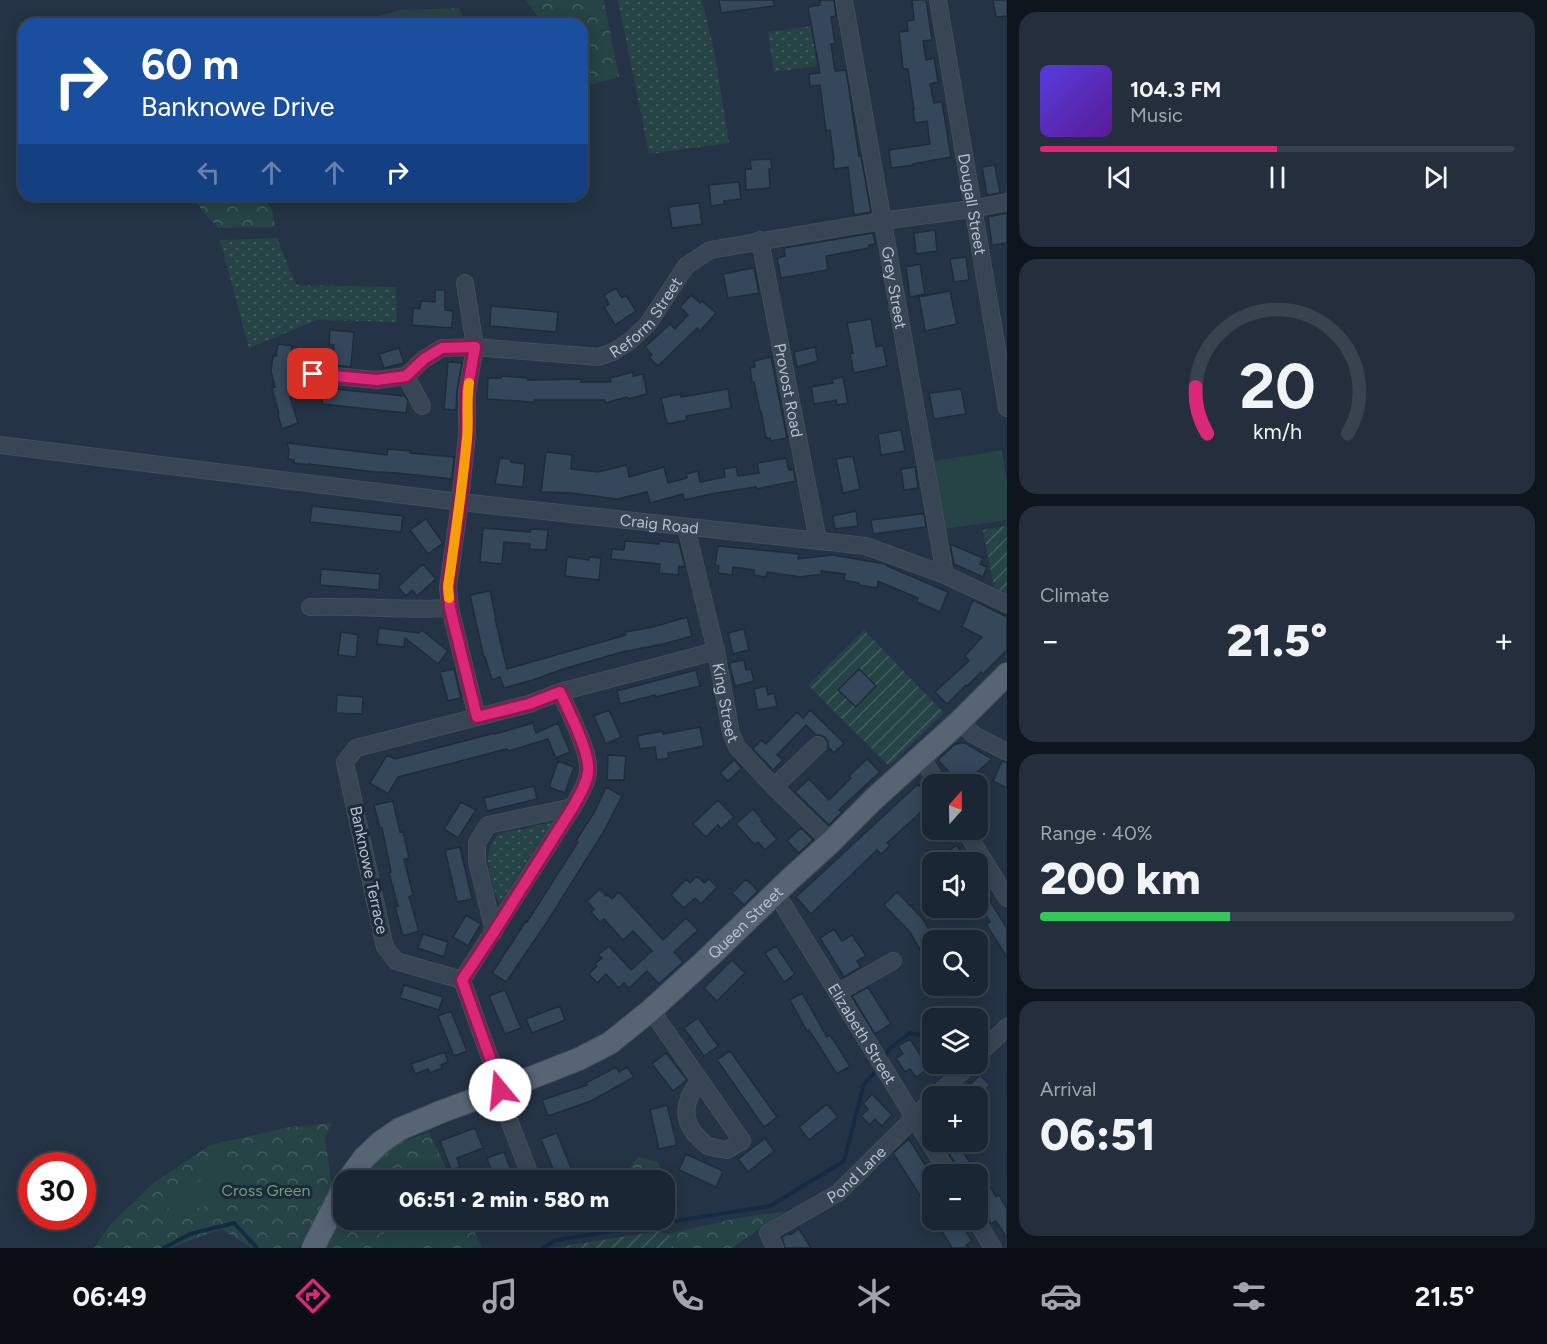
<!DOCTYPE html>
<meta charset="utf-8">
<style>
body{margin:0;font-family:Figtree,sans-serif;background:#242e3c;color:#f1f3f6;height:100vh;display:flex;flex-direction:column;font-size:22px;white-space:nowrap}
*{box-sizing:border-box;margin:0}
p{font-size:20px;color:#a0a5ac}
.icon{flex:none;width:33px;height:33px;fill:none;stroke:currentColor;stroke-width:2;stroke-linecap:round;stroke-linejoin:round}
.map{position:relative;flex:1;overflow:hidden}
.details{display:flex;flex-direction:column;gap:12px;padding:12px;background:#0f151d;width:540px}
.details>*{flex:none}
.top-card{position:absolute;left:18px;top:18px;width:570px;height:183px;border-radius:18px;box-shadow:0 3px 15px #0003,0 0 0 2px #39434f;background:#1a4fa0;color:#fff;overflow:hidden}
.needle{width:39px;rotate:20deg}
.tools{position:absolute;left:922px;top:774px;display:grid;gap:12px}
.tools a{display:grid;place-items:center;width:66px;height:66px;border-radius:12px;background:#1b2634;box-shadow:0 3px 15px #0003,0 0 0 2px #39434f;font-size:30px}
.speed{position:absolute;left:18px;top:1152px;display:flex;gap:12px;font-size:30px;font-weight:700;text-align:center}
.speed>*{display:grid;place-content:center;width:78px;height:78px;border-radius:50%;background:#1b2634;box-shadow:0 3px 15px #0003,0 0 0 2px #39434f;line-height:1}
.speed .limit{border:9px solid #d22;background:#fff;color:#111}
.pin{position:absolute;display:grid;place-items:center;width:51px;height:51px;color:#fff;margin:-26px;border-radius:12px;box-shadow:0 3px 9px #0006}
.me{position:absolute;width:66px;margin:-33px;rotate:343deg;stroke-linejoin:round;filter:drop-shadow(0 0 4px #0008)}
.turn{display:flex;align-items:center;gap:21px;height:126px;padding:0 24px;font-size:27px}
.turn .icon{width:78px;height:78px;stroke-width:2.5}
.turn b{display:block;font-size:42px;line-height:51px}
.lanes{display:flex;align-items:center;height:57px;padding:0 24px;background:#0003;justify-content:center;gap:30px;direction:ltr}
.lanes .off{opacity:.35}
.big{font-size:45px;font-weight:800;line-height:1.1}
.details .widget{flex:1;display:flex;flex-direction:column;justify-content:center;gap:9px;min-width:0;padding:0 21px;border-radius:18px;background:#242e3c}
.details .dial{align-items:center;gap:0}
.dial svg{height:156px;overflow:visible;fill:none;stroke:#39434f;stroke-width:7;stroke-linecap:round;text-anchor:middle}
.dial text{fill:#f1f3f6;stroke:none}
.song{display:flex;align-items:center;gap:18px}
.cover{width:72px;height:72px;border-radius:9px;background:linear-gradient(135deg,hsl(250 70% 55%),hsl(270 70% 35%))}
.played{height:6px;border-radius:3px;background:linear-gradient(90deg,#db2777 50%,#39434f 50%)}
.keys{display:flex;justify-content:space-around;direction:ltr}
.heat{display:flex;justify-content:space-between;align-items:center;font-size:33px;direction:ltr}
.charge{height:9px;border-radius:4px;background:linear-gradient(90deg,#34c759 40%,#39434f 0)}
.trip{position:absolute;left:333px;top:1170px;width:342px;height:60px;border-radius:18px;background:#1b2634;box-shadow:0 3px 15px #0003,0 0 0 2px #39434f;font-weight:800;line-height:60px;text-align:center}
.tab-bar{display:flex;height:96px;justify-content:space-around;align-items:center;background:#0b0f15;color:#a0a5ac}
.tab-bar .icon{width:42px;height:42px}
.tab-bar .active{color:#db2777}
.tab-bar b{font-size:27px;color:#f1f3f6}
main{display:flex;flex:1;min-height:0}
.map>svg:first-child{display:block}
</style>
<main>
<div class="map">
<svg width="1007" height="1248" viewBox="0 0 1007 1248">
<defs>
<pattern id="grass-dots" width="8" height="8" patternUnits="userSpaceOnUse" patternTransform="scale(1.5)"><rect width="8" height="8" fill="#264345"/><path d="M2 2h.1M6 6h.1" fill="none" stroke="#435c5f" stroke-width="1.8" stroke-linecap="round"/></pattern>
<pattern id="forest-crowns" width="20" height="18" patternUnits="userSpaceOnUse" patternTransform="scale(1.5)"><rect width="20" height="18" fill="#264345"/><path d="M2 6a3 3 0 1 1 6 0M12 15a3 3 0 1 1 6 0" fill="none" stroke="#435c5f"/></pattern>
<pattern id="garden-furrows" width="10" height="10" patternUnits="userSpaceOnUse" patternTransform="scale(1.5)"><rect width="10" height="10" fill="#264345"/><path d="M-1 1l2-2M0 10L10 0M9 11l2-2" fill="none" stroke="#435c5f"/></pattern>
</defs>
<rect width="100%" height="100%" fill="#243345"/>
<!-- grass -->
<path fill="url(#grass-dots)" d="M618,0H702L714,50L729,143L649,154Z
M811,26L817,66L774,72L768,32Z
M277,238L296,285L396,287L397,322L317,320L249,348L220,240Z
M552,822L499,904C493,881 478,854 499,834Z"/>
<!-- forest -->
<path fill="url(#forest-crowns)" d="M526,0H604L619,77L582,87V24H543Z
M459,8L467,24H348L401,10Z
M195,195H260L272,209L275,227L218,228L201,210Z
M332,1123L325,1137L332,1187L299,1248H252L221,1229L171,1248H94L110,1225L153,1183L210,1145L289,1127Z
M429,1132L452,1180H360L386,1150L402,1142Z
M638,1157L658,1162L667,1182L665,1191L664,1180H605L607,1174H626Z
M786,1211L732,1248H553L659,1231L667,1234L737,1218Z
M340,1216L343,1217L344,1220H469L482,1248H325Z"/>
<!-- garden -->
<path fill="url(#garden-furrows)" d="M1007,526V594L994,587L983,530Z
M864,630L944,713L889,766L808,685Z
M659,1231L667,1234L673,1239V1248H553Z"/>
<!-- pitch -->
<path fill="#264345" d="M1002,450L1007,482V520L945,529L934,461Z
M430,1161L435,1180H371L370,1177Z
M217,1163H224L236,1176L240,1198L190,1210L185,1215L179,1218L169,1215C167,1208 171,1189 178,1185C182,1183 189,1186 194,1186Z
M381,1220H445L450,1237L408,1248H388Z"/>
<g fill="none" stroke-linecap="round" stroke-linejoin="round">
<!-- stream -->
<path stroke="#152b44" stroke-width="4" d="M886,1054L889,1049L910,1033L933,1037
M164,1248L190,1234L234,1223L257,1248
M543,1248L556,1240L770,1206L844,1161L864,1084L874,1073"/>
</g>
<!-- building -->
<path fill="#35475b" stroke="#1f2c3b" stroke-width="1.5" d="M719,0H773L774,6L721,13Z
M820,0H834L836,16L831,17L835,44H831L835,71L846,70L859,156H861L871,212L854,215L848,167L834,169L833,159H834L830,130L826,131L820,85L810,86L809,74L820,73L808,7L820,5Z
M912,0H926L932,40L923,41L926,60L934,58L938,82L930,84L934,103L942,102L951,157L913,164L914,165L891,168L889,150L930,144L927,121L915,123L913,110H914L908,69H903L899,32L908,31L907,21L914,20Z
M993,0H1007V16L996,17Z
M771,159L772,169H769L770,188L746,190L745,169H751L750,160Z
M995,165L1000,193L987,195L982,167Z
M739,182L741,199L724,201L725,204L711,206L709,185Z
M699,203L702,224L672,228L669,207Z
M1007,213V243L992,245L988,217Z
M935,230L937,251L916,254L914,233Z
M873,233L875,244L869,245V248L826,256L828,270L781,278L777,258L785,256L784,248Z
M966,257L969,280L954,282L950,259Z
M920,264L925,294L910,297L906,267Z
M754,268L759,293L728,298L723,274Z
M616,288L622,298L626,295L636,311L615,325L604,307L609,304L604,295Z
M435,290H445V310L453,311L452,328L412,325L413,308L420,309L421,301L435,302Z
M950,291L957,324L925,331L919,297Z
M691,295L700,303L702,301L716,313L700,331L697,328L658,366L649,357L652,355L645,347L670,324L675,329L688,315L680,307Z
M491,306L558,312L556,332L490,326Z
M871,319L876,347L883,345L887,366L854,373L850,354L853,353L847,323Z
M330,330L354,332L351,367L332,365L334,345L329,344Z
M278,344L292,346L290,360L294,361L293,373L288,372L294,396L290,397L298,423L282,429L278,415L279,414L272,388L275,387L271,371L273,356H276Z
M815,347L818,361L797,367L794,352Z
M399,348L404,363L384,368L379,354Z
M771,357L787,438L771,441L770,438H766L761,411H760L754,382H752L750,368L755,367L754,361Z
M448,362L462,363L457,390L456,410L444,409Z
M633,372V376L643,374L647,394L628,399L627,397L605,403V400H534V402L487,399L488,378H501V376L528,378V380L581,379V382H611L610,378Z
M843,377L848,403L837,405L836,400L814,404L811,387L833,383L832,379Z
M323,388L405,396L408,401L406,413L322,404Z
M728,389L731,408L686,416L687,420L667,424L661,398L681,394V397Z
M961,389L966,414L934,419L929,393Z
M901,430L905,451L881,455L878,434Z
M287,443L387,455L388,449L410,451V453L454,457L452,479L397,473L376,472L309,464V465L294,463V460L288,459L289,450Z
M546,452L572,455L571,469L598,472L627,465L629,477L664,467L668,483L687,478L686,474L698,471L700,482L725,477L724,469L736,467L738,476L759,473L757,463L786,458L789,470L793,469L796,481L756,489V487L711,494L684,500L683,494L650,503L647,492L617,499L571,493L541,492Z
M853,456L860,489L843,493L836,459Z
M500,458L511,459V462L525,464L523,487L495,484Z
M915,467L918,488L904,490L901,469Z
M312,506L403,516L401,532L310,522Z
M856,511L858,526L835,529L833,516Z
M921,514H924L926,527L873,534L871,520Z
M426,519L443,543L428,554L410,530Z
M483,528L530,532L531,529L548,530L546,550L529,549L530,544L504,542L502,564L480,562Z
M625,541L659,544V541L679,543L685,567L679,566L678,575L659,573L660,564L611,559L612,549L624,550Z
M950,544L983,558L980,564L987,567L983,577L954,564Z
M718,546L799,554L798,559L832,555L886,564L887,566L948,592L940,612L917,602L918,598L878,581L877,588L859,585V583L844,580L845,574L821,571L822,574L800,577L767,572L766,577L754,575V570L733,567L732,575L718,573L719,566L715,565Z
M567,557L589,560V557L601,558L599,580L565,576Z
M423,564L436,579L417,596L412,590L406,596L398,587Z
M321,569L380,574L379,590L320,585Z
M490,591L496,619H495L507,669L626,635L625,632L653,627L687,617L692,636L663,644L622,652L563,669L533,680L504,688L500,677L492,680L485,657L484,658L470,595Z
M973,600L1007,617V650L983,674L981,672L967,686L966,685L947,704L935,692L969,661L965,656L982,637L962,627Z
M379,628L419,633L422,630L448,651L438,664L405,638L404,647L377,644Z
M744,629L749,650L733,654L728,633Z
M341,632L358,635L356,657L338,655Z
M744,660L746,670L751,669L754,681L735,686L729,663Z
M454,669L461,698L448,701L440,672Z
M859,669L876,686L856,707L838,690Z
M696,670L700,686L655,697V695L620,704L617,691Z
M766,686L768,695L774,693L777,706L758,710L754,689Z
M337,695L363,697L362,714L336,713Z
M609,710L621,737L606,744L594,716Z
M810,710L844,743L834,753L828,747V742L825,737L820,735H816L806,725L777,755L783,760L773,770L753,749L761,740L766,744L797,712L803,718Z
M533,723L536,733L558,723L570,752L556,758L548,739L508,751L507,749L398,777L388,794L370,783L387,755L395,759L495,733V734Z
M700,727L704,746L668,753L669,758L657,760L655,747L640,749L637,736L663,731V734Z
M960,743H965L992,759L966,782L951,774L938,760L954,745Z
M608,755L626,756L624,780H607Z
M867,759L880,772L839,810L842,812L829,825L795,792L809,779L829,800L851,778L849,776Z
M734,760L742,768L728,781L720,773Z
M558,761L574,767L565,793L549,787Z
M1002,761L1007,762V788L993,781Z
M918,784L933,801L887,843L890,846L881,854L877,850L811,914L796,897Z
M534,786L537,799L487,811L484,798Z
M606,787L622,796L604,831L547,922L506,982L492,973L526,921L527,922L578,842L576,841L595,811Z
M718,800L734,817L721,829L718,825L706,837L693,824Z
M393,801L400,832L403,831L409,858L404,859L413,895L409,897L419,931L403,936L395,907L398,906L389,873L391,872L382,828H380L374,805Z
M461,802L476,810L458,838L444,829Z
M753,809L763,820L761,821L777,839L765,850L758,842L755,845L736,824Z
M801,828L813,840L799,853L787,841Z
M957,845L968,862H945L941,855Z
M460,847L472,899L457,902L445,850Z
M697,876L704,883L709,879L717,887L701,904L695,898L684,908L671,895L686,879L690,883Z
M746,879L758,891L744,905L732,893Z
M978,879L991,900L990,901L1007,928V957L986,924L990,922L978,901Z
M600,889L606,896L608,895L612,899L619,892L663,940L686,918L698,930L674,952L683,962L659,984L647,971L629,988L624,983L619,988L606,974L597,983L589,974L597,966L595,964L602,958L598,955L609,946L631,970L652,951L633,931L623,940L604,919L600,922L591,912L594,909L587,901Z
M897,892L922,918L933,936V970L909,931L884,905Z
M466,915L481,924L468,946L453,937Z
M834,929L842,941L852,935L866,956L857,961L861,967L844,977L820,938Z
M423,934L448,942L444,957L418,948Z
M776,946L795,974L784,982L765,953Z
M732,960L745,973L717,1001L704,988Z
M404,985L443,997L439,1010L400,998Z
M868,987L891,1024L875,1034L852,996Z
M505,990L521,1028L505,1034L489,996Z
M802,993L827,1037L830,1035L850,1066L837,1074L809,1030L807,1031L790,1000Z
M560,1006L565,1020L532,1033L526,1019Z
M451,1011L467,1051L454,1056L438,1016Z
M698,1018L718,1046L704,1056L684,1028Z
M910,1039L929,1068L916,1077L910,1069L905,1072L896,1058L903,1054L898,1046Z
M730,1051L777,1117L764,1127L717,1060Z
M445,1052L448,1062L441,1065L442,1068L430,1073L428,1069L415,1074L411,1064Z
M666,1053L687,1080L673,1091L652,1064Z
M616,1067L619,1072L627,1067L634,1077L591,1101L548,1116L542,1100L587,1085L586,1083Z
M980,1075L990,1085L978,1096H971L964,1090Z
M872,1094L892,1115L882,1126L875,1119L870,1125L861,1116L868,1109L863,1104Z
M827,1104L838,1117L809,1140L799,1127Z
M667,1105L677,1145L659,1149L650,1110Z
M475,1128L483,1148L457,1158L460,1167L451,1170L440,1141Z
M557,1133L573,1173L557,1179L541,1139Z
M765,1138L774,1151L748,1172L738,1159Z
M909,1139L933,1178V1216L893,1153Z
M959,1145L970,1163L967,1165L973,1174H962L948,1152Z
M504,1152L515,1180H495L487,1158Z
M686,1154L723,1171L716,1187L679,1170Z
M987,1181L996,1197L999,1195L1007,1209V1238L996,1221L991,1224L978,1202V1186Z
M935,1220H959L972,1241L966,1245L968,1248H952Z
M799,1229L811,1248H785L782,1237L789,1233L790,1235Z"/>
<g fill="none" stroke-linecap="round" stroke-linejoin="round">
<defs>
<g id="minor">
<path id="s1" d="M844,0L945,575"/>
<path id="s2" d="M938,0L1007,408"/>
<path id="s3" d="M760,240L818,541"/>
<path d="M465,283L475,347L467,392V435L460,502L448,587L450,608L477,717"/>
<path id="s4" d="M313,374L377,380L406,376L424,359L442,348L475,347L598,357L613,352L630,341L648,324L686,266L710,250L882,221L972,209L1007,202"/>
<path d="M406,376L422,406"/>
<path id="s5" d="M0,445L460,502L866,546L945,575L1007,604"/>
<path id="s6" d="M686,527L716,651L731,733L737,747L774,787L831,842"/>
<path d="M310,607C357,605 404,611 450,608"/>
<path d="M959,722L974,735L1007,752"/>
<path d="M921,757L938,784"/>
<path d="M774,787L818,745"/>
<path d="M965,830L1007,898"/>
<path id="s7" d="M776,893L949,1174"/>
<path d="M494,932L477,861V843L488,825L573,807"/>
<path d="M462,980L396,961L385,947L345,762L356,748L529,704L560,692L716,651"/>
<path d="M837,993L893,961"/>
<path d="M651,1010L742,1141L727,1150C721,1149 714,1148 708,1146C703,1143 698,1137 694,1133C680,1115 687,1096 700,1080"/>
<path d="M978,1055L1007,1027"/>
<path d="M936,1096L970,1064"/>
<path d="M528,1170L501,1099L499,1083L462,980L573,807C579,796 587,784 588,772C591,754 568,710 560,692"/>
<path d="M976,1220L993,1248"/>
<path id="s8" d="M775,1248L768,1233L838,1193L933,1099"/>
</g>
<g id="major">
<path id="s9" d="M348,1180L364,1158L381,1142L400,1129L443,1111L500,1090L579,1059L610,1043L651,1010L709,957L789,880L831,842L875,798L959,722L1007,674"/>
<path d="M313,1248L344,1187"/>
</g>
</defs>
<!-- minor casing -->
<use href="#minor" stroke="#424e5d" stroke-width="18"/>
<!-- major casing -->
<use href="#major" stroke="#424e5d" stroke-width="24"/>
<!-- minor -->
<use href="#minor" stroke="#384554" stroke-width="16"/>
<!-- major -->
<use href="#major" stroke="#566474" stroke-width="22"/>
</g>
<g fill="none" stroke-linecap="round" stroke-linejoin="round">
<defs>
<path id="route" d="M313,374L377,380L406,376L424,359L442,348L475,347L467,392V435L460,502L448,587L450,608L477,717L529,704L560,692C568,710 591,754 588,772C587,784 579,796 573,807L494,932L462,980L499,1083L500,1090"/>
</defs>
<!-- route casing -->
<use href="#route" stroke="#8e194d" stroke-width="15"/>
<!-- route -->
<use href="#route" stroke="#db2777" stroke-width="10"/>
<!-- slow -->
<path stroke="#f59e0b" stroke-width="10" d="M449,598L448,587C455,538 462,489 467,439C469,421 466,402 469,383"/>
</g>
<g text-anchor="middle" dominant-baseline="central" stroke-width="6" stroke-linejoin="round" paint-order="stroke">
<!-- street labels -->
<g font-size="16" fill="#b6c0ce" stroke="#1d2a39">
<text stroke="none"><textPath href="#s2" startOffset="207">Dougall Street</textPath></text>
<text stroke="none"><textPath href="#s1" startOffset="292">Grey Street</textPath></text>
<text stroke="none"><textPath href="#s4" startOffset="360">Reform Street</textPath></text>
<text stroke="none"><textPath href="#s3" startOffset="153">Provost Road</textPath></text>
<text stroke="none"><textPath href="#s5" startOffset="664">Craig Road</textPath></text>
<text stroke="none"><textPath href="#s6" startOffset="180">King Street</textPath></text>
<text transform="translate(369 870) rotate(78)">Banknowe Terrace</text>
<text stroke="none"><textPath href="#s9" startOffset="482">Queen Street</textPath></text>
<text stroke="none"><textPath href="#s7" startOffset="165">Elizabeth Street</textPath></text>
<text stroke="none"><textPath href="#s8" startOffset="123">Pond Lane</textPath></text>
</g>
<!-- park labels -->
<g font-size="16" fill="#6aa174" stroke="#1d2a39">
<text x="266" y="1190">Cross Green</text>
</g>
</g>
</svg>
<div class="tools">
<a><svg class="needle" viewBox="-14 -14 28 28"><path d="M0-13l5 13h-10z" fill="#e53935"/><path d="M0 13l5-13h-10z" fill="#a0a5ac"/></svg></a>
<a><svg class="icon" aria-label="sound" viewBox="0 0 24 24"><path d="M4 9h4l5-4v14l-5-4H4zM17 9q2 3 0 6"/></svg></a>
<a><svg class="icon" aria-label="search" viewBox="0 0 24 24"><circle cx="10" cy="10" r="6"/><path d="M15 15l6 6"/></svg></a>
<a><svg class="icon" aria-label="layers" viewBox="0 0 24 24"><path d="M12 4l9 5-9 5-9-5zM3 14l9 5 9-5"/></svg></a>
<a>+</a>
<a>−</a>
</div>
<div class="speed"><div class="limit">30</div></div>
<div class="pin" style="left:313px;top:374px;background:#d93025"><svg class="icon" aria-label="arrive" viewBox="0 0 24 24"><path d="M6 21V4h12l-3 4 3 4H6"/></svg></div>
<svg class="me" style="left:500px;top:1090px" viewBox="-20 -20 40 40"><circle r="19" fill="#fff"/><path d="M0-13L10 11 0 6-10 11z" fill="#db2777"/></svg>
<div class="trip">06:51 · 2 min · 580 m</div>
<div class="top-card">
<div class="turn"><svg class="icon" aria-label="right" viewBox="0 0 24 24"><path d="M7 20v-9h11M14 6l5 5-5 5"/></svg><div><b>60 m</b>Banknowe Drive</div></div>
<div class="lanes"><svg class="icon off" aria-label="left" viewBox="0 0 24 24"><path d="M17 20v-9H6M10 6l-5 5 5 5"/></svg><svg class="icon off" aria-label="ahead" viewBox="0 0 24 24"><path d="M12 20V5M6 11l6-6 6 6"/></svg><svg class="icon off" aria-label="ahead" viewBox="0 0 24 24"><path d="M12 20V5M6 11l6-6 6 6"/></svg><svg class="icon" aria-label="right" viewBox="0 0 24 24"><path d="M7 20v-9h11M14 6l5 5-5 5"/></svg></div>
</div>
</div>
<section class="details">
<div class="widget">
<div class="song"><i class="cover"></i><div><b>104.3 FM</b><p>Music</p></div></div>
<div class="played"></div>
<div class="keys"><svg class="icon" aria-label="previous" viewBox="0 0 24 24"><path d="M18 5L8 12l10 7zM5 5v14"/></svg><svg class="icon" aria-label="pause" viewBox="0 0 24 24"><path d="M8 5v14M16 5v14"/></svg><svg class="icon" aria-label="next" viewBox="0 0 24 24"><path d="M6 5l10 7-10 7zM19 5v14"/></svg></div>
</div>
<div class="widget dial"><svg viewBox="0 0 100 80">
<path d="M14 69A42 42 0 1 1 86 69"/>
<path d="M14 69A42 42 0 0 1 8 45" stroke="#db2777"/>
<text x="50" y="56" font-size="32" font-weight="700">20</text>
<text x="50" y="72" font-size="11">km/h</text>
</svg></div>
<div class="widget"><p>Climate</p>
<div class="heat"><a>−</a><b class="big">21.5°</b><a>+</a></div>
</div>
<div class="widget"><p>Range · 40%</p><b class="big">200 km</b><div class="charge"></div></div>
<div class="widget"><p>Arrival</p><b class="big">06:51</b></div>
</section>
</main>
<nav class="tab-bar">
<b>06:49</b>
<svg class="icon active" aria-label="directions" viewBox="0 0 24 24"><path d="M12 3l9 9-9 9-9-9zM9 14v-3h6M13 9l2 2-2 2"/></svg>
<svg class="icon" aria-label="music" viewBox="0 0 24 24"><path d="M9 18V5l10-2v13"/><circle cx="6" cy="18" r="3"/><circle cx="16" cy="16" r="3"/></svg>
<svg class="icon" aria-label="phone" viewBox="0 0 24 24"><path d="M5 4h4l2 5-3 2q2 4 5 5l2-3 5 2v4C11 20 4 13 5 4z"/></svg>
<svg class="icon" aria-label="climate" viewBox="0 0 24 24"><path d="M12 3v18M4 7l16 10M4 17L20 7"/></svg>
<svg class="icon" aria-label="car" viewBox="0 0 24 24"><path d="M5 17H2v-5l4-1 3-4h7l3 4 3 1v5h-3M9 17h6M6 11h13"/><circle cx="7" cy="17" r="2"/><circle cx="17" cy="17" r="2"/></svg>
<svg class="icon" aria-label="filters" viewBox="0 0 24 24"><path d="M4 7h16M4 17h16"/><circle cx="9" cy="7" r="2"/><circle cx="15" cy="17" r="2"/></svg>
<b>21.5°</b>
</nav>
